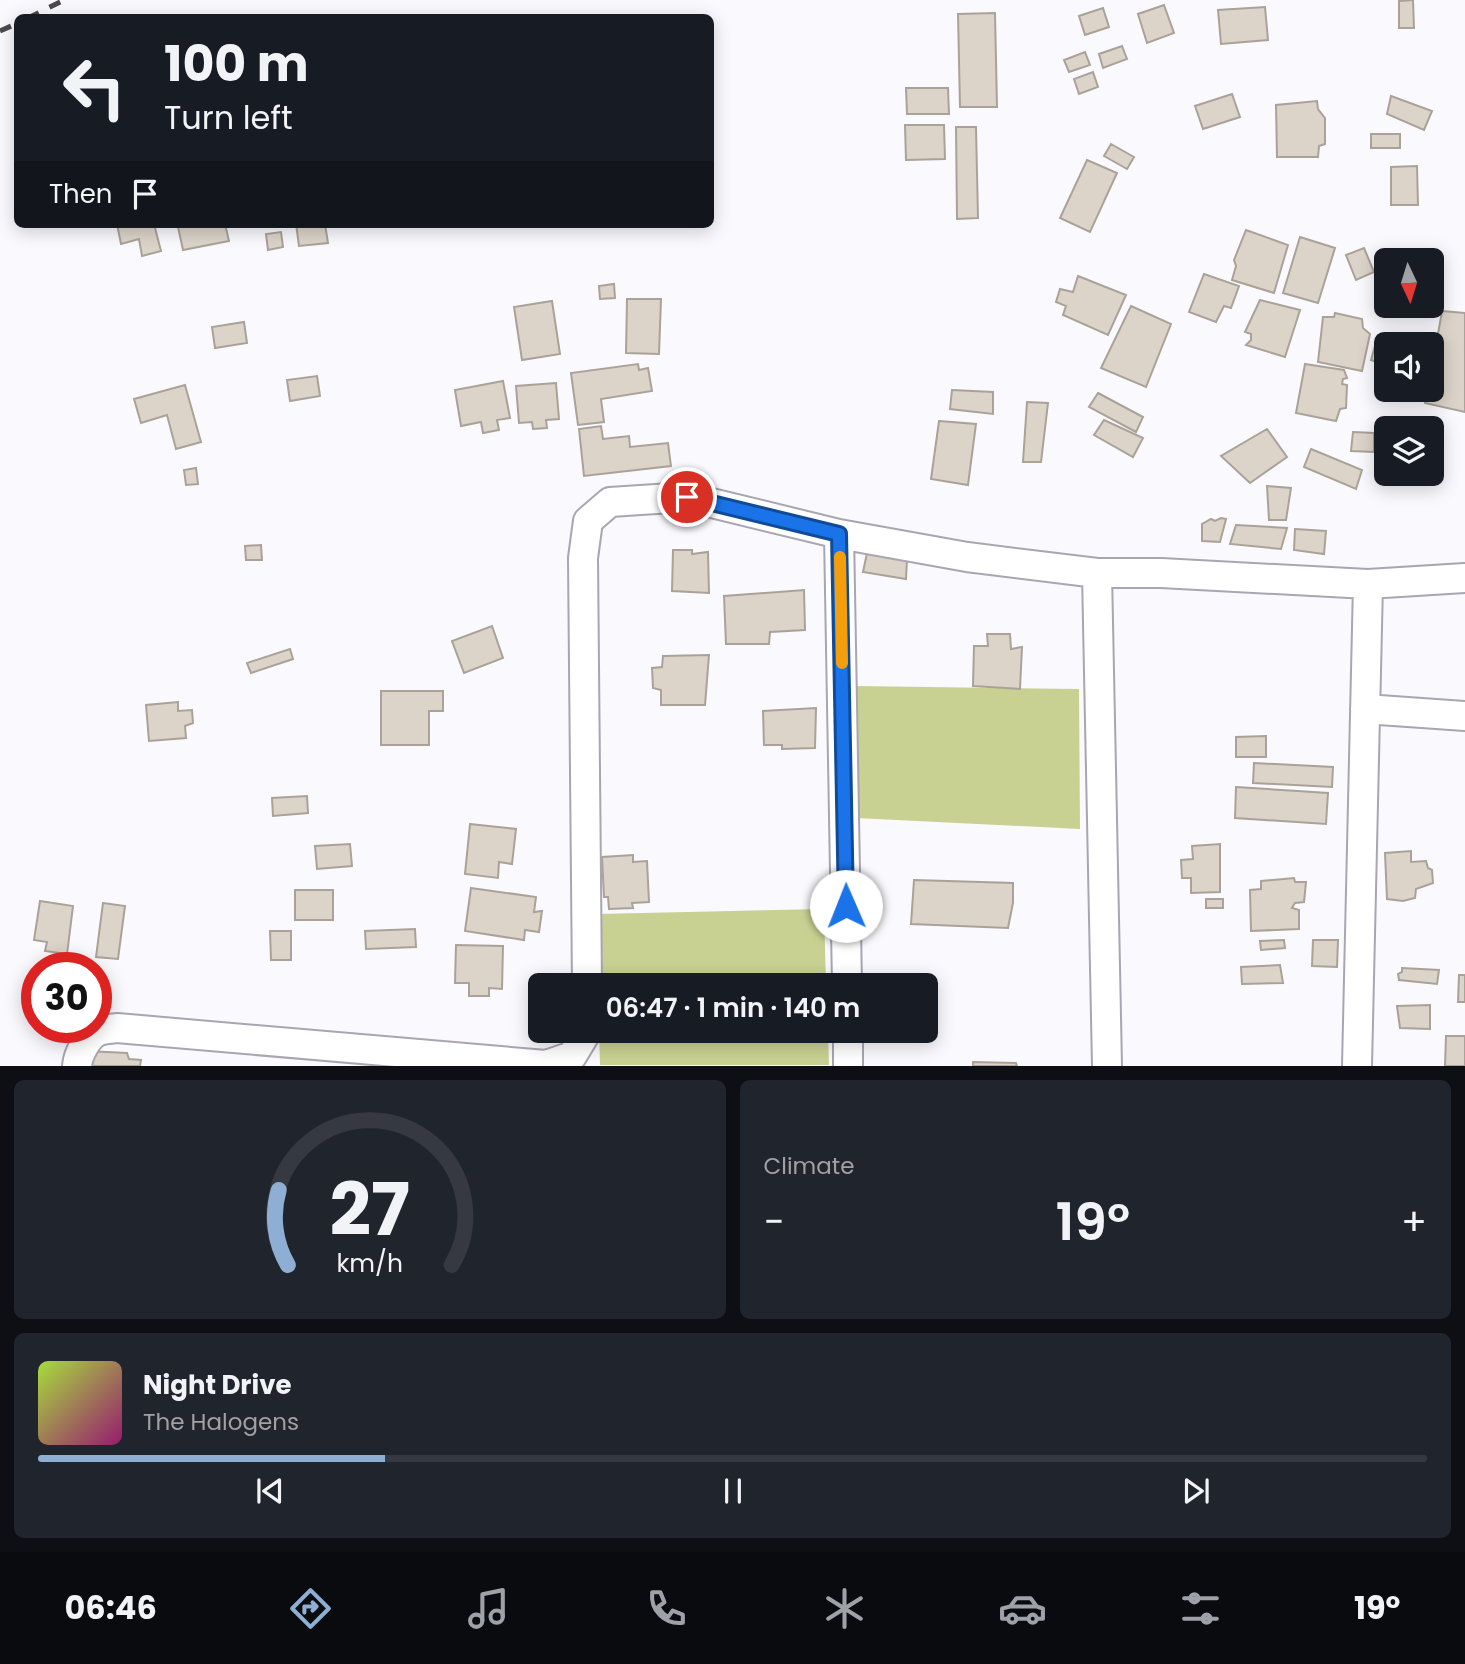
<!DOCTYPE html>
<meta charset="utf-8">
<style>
body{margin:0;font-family:Poppins,sans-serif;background:#20242c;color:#f1f3f6;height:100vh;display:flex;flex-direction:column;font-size:26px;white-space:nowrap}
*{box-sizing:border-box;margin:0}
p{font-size:23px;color:#9ea1a6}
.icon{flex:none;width:38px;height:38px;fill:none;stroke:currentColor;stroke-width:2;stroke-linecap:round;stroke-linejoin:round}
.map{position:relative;height:1066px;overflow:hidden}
.sheet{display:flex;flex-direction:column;gap:14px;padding:14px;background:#0d0f14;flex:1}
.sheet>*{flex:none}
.hud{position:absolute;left:14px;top:14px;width:700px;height:214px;border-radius:10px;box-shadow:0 4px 18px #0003;background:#171b24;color:#f1f3f6;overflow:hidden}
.needle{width:46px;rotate:176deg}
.tools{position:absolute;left:1374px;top:248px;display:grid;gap:14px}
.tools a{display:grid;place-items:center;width:70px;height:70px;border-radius:10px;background:#171b24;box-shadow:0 4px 18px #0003;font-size:35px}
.speed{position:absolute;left:21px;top:952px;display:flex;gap:14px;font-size:35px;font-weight:700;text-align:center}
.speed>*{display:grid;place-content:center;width:91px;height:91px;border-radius:50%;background:#171b24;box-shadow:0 4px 18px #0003;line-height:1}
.speed .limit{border:10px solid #d22;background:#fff;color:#111}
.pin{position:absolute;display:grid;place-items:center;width:60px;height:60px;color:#fff;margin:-30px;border:4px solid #fff;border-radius:50%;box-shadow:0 2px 7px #0007}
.me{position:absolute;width:77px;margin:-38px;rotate:359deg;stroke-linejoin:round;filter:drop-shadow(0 0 5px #0008)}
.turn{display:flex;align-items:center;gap:24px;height:147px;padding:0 35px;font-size:32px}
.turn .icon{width:91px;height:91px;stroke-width:2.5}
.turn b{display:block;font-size:49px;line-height:60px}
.then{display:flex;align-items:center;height:66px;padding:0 35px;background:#0003;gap:14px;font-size:26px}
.big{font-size:52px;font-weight:600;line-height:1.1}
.sheet .card{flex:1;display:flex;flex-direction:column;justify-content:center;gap:10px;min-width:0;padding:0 24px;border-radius:10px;background:#20242c}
.sheet .dial{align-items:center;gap:0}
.dial svg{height:182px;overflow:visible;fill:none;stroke:#363941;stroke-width:7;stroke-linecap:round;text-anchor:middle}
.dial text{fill:#f1f3f6;stroke:none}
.song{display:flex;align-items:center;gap:21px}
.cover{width:84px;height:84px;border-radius:10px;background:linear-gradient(135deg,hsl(80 70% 55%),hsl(320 70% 35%))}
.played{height:7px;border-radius:4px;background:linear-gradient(90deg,#8eaed3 25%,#363941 25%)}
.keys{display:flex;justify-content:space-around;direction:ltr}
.heat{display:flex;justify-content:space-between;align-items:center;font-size:38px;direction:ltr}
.sheet .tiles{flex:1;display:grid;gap:14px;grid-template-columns:1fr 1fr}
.card:last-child{grid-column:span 2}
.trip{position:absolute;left:528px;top:973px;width:410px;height:70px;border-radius:10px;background:#171b24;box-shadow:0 4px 18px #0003;font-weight:600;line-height:70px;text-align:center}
.tab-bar{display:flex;height:112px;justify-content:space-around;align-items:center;background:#090b0e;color:#9ea1a6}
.tab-bar .icon{width:49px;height:49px}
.tab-bar .selected{color:#8eaed3}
.tab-bar b{font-size:32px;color:#f1f3f6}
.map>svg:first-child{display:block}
</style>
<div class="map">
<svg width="1465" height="1066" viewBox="0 0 1465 1066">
<rect width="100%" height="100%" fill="#faf9fe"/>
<!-- green -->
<path fill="#c9d192" d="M856,686L1079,689L1080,829L856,818Z
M824,909L826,985H598L597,914Z
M599,1031H828L829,1065H600Z"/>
<!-- building -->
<path fill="#dcd4c9" stroke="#aaa298" stroke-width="2" d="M1413,0L1414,28H1399V1Z
M1164,5L1174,33L1147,43L1138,14Z
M1265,7L1268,40L1221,44L1218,10Z
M1103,8L1109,27L1085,35L1079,16Z
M995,13L997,107H960L958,14Z
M1122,46L1127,59L1103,68L1099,54Z
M1085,52L1090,65L1069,72L1064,60Z
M1093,72L1098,87L1079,94L1074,79Z
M906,88H948L949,114H907Z
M1232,94L1240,117L1203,129L1195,106Z
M1391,96L1432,111L1424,130L1387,114Z
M1317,101L1318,109L1325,118V144L1319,146L1318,157H1277L1276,105Z
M905,125H944L945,159L906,160Z
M956,127H976L978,218L957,219Z
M1371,134H1400V148H1371Z
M1111,144L1134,157L1127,169L1104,156Z
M1087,160L1117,173L1090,232L1060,218Z
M1417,166L1418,205H1391V167Z
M117,224H154L161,251L142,256L139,239L121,244Z
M192,224H225L229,241L183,250L178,227Z
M296,224H325L328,243L299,246Z
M1246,230L1288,245L1274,293L1232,280L1236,266L1234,260Z
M281,232L283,247L268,250L266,234Z
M1300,237L1335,248L1318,303L1283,293Z
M1364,248L1374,272L1356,280L1346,255Z
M1204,274L1239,286L1231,308L1224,306L1216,322L1189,312Z
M1078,276L1126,295L1108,335L1063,315L1066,306L1056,302L1060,289L1073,292Z
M614,284L615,298L600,299L599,286Z
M627,299H661L659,354L626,353Z
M1260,300L1300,310L1285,357L1246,345L1251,340V334L1245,332Z
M552,301L560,354L522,360L514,307Z
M1131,306L1171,324L1146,387L1101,368Z
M1442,311L1465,313V412L1425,403L1427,390H1432V368Z
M1335,313L1362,319L1363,328L1370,334L1362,371L1318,362L1323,317H1334Z
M244,322L247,343L215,348L212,327Z
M1378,335L1402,338L1400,345H1386V365L1371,360Z
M638,364L639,370L648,368L652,391L601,399L604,422L578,425L571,373Z
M1305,364L1344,370L1347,378L1343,379L1342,384L1347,385L1346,408L1340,409L1336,421L1296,413Z
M317,376L320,396L290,401L287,380Z
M503,381L510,418L497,420L499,430L483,433L481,422L461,426L455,390Z
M556,383L559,419L546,420L547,428L533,429L532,422L519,423L516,386Z
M185,385L201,442L176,449L167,415L141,423L134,399Z
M952,390L993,392V414L950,409Z
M1098,393L1143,417L1136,432L1089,407Z
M1027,402L1048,403L1041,462H1023Z
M1104,420L1143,438L1133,457L1094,435Z
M939,421L976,424L968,485L931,479Z
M601,426L603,439L629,436L630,447L668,443L671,466L584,476L579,429Z
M1267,429L1287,457L1250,483L1221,456Z
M1353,432L1374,433V452L1351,451Z
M1311,449L1362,470L1356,489L1304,467Z
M196,468L198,484L186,485L184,470Z
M1267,486L1291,488L1286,520H1269Z
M1221,518L1226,519L1220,542L1202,541V524L1211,519L1215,521Z
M1236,525L1287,528L1281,549L1230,544Z
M1295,529L1326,531L1324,554L1294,550Z
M261,545L262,560H246L245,546Z
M673,550H692V554L708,552L709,593L672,591Z
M867,553L907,559L906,579L863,572Z
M804,590L805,630L770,632L769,644H726L724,596Z
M492,626L503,658L464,673L452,641Z
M987,634H1010L1011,649L1022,647L1020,689L973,686L974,646H988Z
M290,649L293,659L251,673L247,663Z
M709,655L705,705H661V690L653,688L652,668L662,667L663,656Z
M381,691H443V711H429V745H381Z
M178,702V711L192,710L193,723L185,726L186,738L149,741L146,705Z
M816,708L815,748L782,749V745H764L763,711Z
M1266,736V757H1236V737Z
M1254,763L1333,767L1332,787L1253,783Z
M1236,787L1328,793L1326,824L1235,818Z
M307,796L308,813L273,816L272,798Z
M470,824L516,829L512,864L499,862L498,878L465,874Z
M350,844L352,866L317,869L315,846Z
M1220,844V892L1191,893V878H1182L1181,860L1193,859L1192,846Z
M1411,851V862L1426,861L1428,868L1432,870L1433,883L1416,889L1415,898L1403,901L1387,899L1385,853Z
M633,855V862L647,861L649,902L632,903L633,908L609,909L608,897H604L602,857Z
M1294,878L1295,882H1306L1304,902L1295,903L1292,908L1299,910V929L1251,931L1250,890L1261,889V881Z
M914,880L1013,883V903L1008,928L911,924Z
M471,888L536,897L534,912L542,911L539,932L525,930L524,940L465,931Z
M295,890H333V920H295Z
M1206,899H1223V908H1206Z
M40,901L73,906L67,954L45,951L47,942L34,940Z
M103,903L125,906L118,959L96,957Z
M415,929L416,947L366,949L365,931Z
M270,931H291V960H271Z
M1284,940L1285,948L1261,950L1260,941Z
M1313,940H1338L1337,967L1312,966Z
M456,945L503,946L502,989L489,988V996H469V983H455Z
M1280,965L1283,983L1242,984L1241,967Z
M1402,968L1439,970L1437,984L1399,980L1398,974L1402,972Z
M1459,975H1465V1002H1458Z
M1430,1005V1029L1400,1028L1397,1006Z
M1446,1036H1465V1066H1445Z
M86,1051L127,1053L129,1059L141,1060L140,1066H84Z
M973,1062L1016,1063L1017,1066H973Z"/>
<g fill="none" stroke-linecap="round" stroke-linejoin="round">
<defs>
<path id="street" d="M839,534L847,985
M1097,573L1107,1066
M1365,709L1465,716
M587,985L583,558L588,521L610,502L687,497L839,534L967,557L1097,573H1161L1368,584L1465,578
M848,1031V1066
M77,1066C78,1054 88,1035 99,1031C104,1029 111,1029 117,1028L546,1065L572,1056L587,1031
M1357,1066L1368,584"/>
</defs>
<!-- street casing -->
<use href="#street" stroke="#a9a5b1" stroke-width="32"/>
<!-- street -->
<use href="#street" stroke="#fff" stroke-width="28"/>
<!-- rail -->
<path stroke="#4c4a4f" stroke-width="5" stroke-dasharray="12 12" stroke-linecap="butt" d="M28,18L64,0
M0,31L18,23"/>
</g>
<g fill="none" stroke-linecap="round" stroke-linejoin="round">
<defs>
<path id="route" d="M687,497L839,534L846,906"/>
</defs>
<!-- route casing -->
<use href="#route" stroke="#114b97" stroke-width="18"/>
<!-- route -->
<use href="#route" stroke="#1a73e8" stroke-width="12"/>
<!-- slow -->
<path stroke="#f59e0b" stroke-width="12" d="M840,557L842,663"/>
</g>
</svg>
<div class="tools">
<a><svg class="needle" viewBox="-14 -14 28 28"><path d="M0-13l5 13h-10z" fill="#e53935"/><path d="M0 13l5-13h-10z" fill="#9ea1a6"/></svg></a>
<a><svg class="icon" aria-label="sound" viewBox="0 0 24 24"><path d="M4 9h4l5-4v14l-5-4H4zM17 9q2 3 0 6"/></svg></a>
<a><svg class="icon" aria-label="layers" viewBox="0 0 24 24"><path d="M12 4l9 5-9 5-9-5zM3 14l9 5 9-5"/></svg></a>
</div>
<div class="speed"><div class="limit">30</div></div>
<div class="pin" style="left:687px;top:497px;background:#d93025"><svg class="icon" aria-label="arrive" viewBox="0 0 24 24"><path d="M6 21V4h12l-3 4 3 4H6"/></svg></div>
<svg class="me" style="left:846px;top:906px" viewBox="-20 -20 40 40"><circle r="19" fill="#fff"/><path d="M0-13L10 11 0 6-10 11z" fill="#1a73e8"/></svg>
<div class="trip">06:47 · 1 min · 140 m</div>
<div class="hud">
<div class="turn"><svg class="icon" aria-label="left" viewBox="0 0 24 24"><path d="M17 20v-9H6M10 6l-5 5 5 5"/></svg><div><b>100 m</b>Turn left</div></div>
<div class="then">Then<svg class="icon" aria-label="arrive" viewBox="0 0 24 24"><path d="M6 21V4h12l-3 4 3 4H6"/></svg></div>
</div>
</div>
<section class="sheet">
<div class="tiles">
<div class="card dial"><svg viewBox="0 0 100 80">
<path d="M14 69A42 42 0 1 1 86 69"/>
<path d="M14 69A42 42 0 0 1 10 36" stroke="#8eaed3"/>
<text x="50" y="56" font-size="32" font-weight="700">27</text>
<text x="50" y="72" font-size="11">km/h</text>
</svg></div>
<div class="card"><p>Climate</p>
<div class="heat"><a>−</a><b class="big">19°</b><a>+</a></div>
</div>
<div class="card">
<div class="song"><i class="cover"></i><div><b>Night Drive</b><p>The Halogens</p></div></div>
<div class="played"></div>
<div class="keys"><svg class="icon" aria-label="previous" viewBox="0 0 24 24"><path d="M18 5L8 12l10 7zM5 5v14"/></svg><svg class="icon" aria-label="pause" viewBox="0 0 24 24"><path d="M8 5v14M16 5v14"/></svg><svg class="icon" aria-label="next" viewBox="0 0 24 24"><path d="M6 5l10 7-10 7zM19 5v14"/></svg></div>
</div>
</div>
</section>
<nav class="tab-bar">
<b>06:46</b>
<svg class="icon selected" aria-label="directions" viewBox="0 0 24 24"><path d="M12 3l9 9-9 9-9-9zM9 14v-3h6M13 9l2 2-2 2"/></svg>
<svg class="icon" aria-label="music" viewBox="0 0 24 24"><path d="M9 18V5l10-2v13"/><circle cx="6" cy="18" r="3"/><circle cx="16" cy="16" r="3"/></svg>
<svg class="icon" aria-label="phone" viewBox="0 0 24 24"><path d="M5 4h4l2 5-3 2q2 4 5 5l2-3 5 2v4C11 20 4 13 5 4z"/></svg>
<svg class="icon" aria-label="climate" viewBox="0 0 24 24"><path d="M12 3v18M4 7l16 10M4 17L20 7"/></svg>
<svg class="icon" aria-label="car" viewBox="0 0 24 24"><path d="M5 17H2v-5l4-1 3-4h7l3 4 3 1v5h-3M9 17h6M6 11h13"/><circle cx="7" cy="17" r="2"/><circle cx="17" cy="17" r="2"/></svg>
<svg class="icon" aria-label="filters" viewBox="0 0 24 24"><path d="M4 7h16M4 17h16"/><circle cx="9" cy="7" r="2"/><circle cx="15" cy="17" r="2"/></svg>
<b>19°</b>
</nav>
